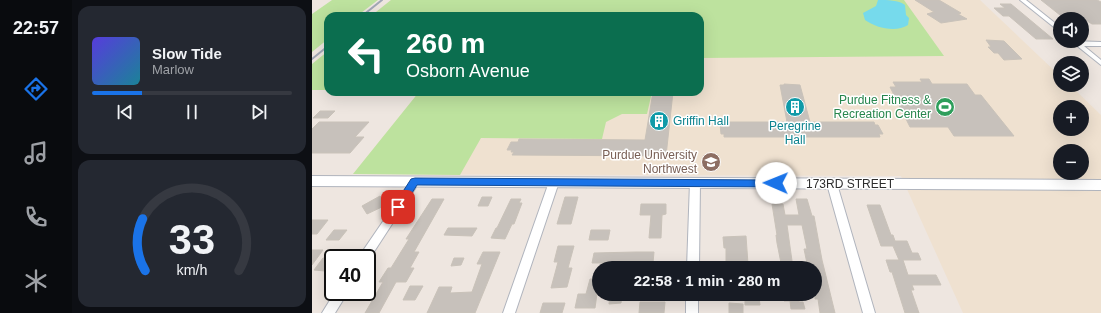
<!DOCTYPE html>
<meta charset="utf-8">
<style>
body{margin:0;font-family:Arial,sans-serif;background:#242831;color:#f1f3f6;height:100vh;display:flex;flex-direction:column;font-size:15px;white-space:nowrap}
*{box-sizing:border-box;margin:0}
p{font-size:13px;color:#9ea1a6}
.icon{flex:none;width:22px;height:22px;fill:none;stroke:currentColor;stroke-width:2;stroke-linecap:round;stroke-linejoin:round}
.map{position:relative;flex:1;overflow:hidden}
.details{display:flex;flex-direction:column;gap:6px;padding:6px;background:#0d0f14;width:240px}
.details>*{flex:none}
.hud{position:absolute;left:12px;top:12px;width:380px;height:84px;border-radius:12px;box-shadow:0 4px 16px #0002;background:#0b6e4f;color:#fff;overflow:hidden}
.fabs{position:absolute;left:741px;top:12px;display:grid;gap:8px}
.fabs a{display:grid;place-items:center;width:36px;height:36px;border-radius:50%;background:#171b24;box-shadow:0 4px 16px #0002;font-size:20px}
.speed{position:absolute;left:12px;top:249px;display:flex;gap:8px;font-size:20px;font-weight:700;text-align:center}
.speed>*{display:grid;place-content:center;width:52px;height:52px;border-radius:50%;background:#171b24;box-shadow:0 4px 16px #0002;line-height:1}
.speed .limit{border:2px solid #111;border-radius:6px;background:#fff;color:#111}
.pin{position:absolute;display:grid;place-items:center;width:34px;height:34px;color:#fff;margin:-17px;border-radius:8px;box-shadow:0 2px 6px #0006}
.me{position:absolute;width:44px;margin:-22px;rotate:271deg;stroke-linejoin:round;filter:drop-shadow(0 0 3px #0008)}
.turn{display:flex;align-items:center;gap:14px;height:84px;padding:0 16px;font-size:18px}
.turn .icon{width:52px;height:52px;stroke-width:2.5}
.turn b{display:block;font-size:28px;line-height:34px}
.details .widget{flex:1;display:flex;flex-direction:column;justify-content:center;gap:6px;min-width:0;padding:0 14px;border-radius:12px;background:#242831}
.details .dial{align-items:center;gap:0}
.dial svg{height:104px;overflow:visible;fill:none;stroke:#363941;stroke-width:7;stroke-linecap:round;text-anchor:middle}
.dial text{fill:#f1f3f6;stroke:none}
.song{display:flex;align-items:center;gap:12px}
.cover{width:48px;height:48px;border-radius:6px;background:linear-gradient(135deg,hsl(250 70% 55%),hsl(190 70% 35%))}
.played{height:4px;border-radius:2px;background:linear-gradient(90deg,#1a73e8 25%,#363941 25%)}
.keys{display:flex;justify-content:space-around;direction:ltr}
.trip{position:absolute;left:280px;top:261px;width:230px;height:40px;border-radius:20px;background:#171b24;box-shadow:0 4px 16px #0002;font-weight:700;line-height:40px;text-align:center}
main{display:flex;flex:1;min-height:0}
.tab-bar{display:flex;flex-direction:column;width:72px;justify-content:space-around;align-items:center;background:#090b0e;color:#9ea1a6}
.tab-bar .icon{width:28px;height:28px}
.tab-bar .current{color:#1a73e8}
.tab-bar b{font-size:18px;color:#f1f3f6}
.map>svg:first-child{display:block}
</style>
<main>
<nav class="tab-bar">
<b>22:57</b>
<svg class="icon current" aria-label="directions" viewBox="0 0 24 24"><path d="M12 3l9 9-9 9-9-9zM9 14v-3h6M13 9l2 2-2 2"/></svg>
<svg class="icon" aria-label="music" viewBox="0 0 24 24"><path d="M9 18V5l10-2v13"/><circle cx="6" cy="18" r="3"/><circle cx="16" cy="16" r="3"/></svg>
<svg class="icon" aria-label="phone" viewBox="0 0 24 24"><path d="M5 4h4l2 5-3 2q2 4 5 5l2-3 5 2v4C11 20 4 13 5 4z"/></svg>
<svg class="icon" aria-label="climate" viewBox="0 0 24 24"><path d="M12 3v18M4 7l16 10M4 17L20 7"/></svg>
</nav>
<section class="details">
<div class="widget">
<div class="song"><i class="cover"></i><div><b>Slow Tide</b><p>Marlow</p></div></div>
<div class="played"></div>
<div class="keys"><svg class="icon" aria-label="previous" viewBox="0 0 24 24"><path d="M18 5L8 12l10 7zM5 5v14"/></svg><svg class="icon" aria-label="pause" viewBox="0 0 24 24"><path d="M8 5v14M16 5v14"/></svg><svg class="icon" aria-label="next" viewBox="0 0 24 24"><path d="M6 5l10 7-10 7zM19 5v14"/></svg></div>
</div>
<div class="widget dial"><svg viewBox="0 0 100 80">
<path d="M14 69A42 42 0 1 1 86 69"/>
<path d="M14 69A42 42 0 0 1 12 29" stroke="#1a73e8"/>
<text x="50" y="56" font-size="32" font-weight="700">33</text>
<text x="50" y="72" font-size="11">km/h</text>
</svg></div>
</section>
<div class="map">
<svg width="789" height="313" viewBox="0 0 789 313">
<rect width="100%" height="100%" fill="#eee6e0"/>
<!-- education -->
<path fill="#efe1d0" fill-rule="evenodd" d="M79,0H668L748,76V85H758L789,115V313H651L589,176L41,174L107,92H388V16H59ZM748,107H770V129H748ZM748,151H770V173H748Z"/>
<!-- green -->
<path fill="#bde29e" d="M20,0H66L45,16H16V39L0,52V14Z
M79,0H592L632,56L388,58V16H59Z
M16,51V90H0V64Z
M107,92H340L335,114H310L294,122L290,139L169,138L148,175L41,174Z"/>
<!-- water -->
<path fill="#76daec" d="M566,0C576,0 586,0 593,5L594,15L597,18L596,25C584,33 564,28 553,20L551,13L564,6Z"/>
<!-- building -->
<path fill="#c7c1bb" stroke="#c9c2b9" d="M603,0H627L649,13L646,14L655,19L629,23L615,14L622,12Z
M729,0H785L789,2V24H780L772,19H753Z
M688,4H699L741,39H724L697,16H691L682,8H693Z
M674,40L692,41L710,59L692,60L686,53H682L676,47H679Z
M608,79H617L620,84H655L663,95H669L702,136H642L636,127H598L578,87H584L581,82H610Z
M472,84L488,85L498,122H562L563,125H566L571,134H567L568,137H412V134H409L408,124H411V122H475L468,85H472Z
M341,92H361L354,156L200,155L202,152H199L200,150H195L199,142H206L207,139L333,140Z
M8,111H23L16,118H1Z
M7,122H57L43,137H52L38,153H0V129Z
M68,196L74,205L55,214L50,206Z
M170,197H180L176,206H166Z
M253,197H266L259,224H245Z
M120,199H132L102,252H107L98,268H102L94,282H84L67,313H53L71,282H67L76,268H79L97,239H94Z
M199,199H209L207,203H210L202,224H200L193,239L179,238L184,228H185Z
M484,199H495L500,216H502L510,260L523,313H508L506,299H503V268H496L492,249H495L490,225H475L481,268H470L465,243L464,235H465L460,204H471L473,215H487Z
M329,204H354V214L350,215L349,238H337L339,215H328Z
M555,205H568L579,235H581L583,241H595L600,253H606L609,260H591L596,275H624L629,285H600L602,290H599L607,313H593L580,272H578L574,260H587L581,246H569Z
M0,220H16L5,234H0Z
M136,228H165L160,236L132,235Z
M22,230H35L27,240H14Z
M279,230H298L296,240H277Z
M434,236L436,264L414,263V248H412L411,237Z
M246,246H262L256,268H260L255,287L239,288L246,262H242Z
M0,250H11L0,265Z
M171,252H188L163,313H115L127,287H140L138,293L160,292L170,264H165Z
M324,252H342L341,263L323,262V268H312L313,263H280L282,253Z
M11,258H21V260L13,271L2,270Z
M142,258H152L149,265L139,266Z
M278,279H287L283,308H263L266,294H274Z
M98,286H111L103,300H91Z
M298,294H310L309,303L297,304Z
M472,294H486L487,302H491L493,309H479L478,301H472Z
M433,297H447L448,305H433Z
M328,302H353L352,313H327Z
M231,303H253L250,313H228Z
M417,303L431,304V313H417Z"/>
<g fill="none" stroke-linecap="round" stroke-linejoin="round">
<defs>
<path id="street" d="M708,0H714L748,27V32Z
M759,41L789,42V46H772L789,60V65Z
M103,177L106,179L108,181L56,261L55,258H46L100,179Z
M242,178L245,180L247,182L203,313H191L237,182L239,180Z
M383,178L386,180L388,182L387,268H375L378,182L380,180Z
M520,180L523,181L525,184L563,313H551L515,184L517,181Z
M23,292H36L23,313H10Z
M374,294H386V313H374Z"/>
<path id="secondary" d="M0,176L789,180V190L0,186Z"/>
</defs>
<!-- street casing -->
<use href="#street" stroke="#b0b4bd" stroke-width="2"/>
<!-- secondary casing -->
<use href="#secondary" stroke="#b0b4bd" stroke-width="2"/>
<!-- street -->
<use href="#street" fill="#fff" fill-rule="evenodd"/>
<!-- secondary -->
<use href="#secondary" fill="#fff" fill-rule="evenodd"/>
<!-- rail -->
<path stroke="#a2a7b6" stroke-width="2" d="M50,16L70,0
M0,59L16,46"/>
</g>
<!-- route -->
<path fill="#1a73e8" stroke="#114b97" d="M103,178L464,180L468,183L464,187L105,185L90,209H83L81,207L83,204L99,179Z"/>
<!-- icons -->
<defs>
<symbol id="building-disc" viewBox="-11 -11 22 22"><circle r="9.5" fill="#0f9aa8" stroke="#fff"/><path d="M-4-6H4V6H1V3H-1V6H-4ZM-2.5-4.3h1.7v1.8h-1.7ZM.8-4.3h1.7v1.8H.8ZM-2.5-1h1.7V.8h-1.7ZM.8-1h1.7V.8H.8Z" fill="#fff"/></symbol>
<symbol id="stadium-disc" viewBox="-11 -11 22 22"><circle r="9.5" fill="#2e9e5b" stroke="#fff"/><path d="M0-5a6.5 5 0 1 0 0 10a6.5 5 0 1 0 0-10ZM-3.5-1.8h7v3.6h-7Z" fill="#fff"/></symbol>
<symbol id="university-disc" viewBox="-11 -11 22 22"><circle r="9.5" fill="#8d6e63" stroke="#fff"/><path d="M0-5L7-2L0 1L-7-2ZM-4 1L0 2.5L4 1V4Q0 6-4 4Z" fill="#fff"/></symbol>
</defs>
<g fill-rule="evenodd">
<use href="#building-disc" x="472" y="96" width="22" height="22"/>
<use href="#stadium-disc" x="622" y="96" width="22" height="22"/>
<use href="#building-disc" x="336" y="110" width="22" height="22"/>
<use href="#university-disc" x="388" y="151" width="22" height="22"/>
</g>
<g text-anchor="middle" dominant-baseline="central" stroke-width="3" stroke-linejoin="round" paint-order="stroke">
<!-- leisure labels -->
<g font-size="12" fill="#27864d" stroke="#fff" text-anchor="end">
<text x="619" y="100">Purdue Fitness &amp;<tspan x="619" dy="14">Recreation Center</tspan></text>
</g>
<!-- culture labels -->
<g font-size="12" fill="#0d838f" stroke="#fff" text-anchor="start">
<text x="361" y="121">Griffin Hall</text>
<text x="483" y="126" text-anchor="middle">Peregrine<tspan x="483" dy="14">Hall</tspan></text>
</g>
<!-- education labels -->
<g font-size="12" fill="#785e54" stroke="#fff" text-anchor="end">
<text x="385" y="155">Purdue University<tspan x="385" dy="14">Northwest</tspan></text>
</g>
<!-- street labels -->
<g font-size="12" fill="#2d2d2d" stroke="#fff">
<text x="538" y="184">173RD STREET</text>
</g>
</g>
</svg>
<div class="fabs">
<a><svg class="icon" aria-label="sound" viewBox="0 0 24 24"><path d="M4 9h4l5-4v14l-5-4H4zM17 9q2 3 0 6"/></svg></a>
<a><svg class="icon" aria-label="layers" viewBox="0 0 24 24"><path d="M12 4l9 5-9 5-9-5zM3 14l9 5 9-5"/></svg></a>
<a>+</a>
<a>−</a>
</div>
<div class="speed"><div class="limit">40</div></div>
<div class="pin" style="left:86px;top:207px;background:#d93025"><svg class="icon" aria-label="arrive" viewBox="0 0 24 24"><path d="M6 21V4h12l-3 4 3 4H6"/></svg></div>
<svg class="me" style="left:464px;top:183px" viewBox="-20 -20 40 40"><circle r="19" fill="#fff"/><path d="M0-13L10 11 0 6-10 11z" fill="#1a73e8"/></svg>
<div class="trip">22:58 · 1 min · 280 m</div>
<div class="hud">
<div class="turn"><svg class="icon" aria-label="left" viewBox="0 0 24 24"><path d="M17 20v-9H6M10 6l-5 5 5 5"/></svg><div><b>260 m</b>Osborn Avenue</div></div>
</div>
</div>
</main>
